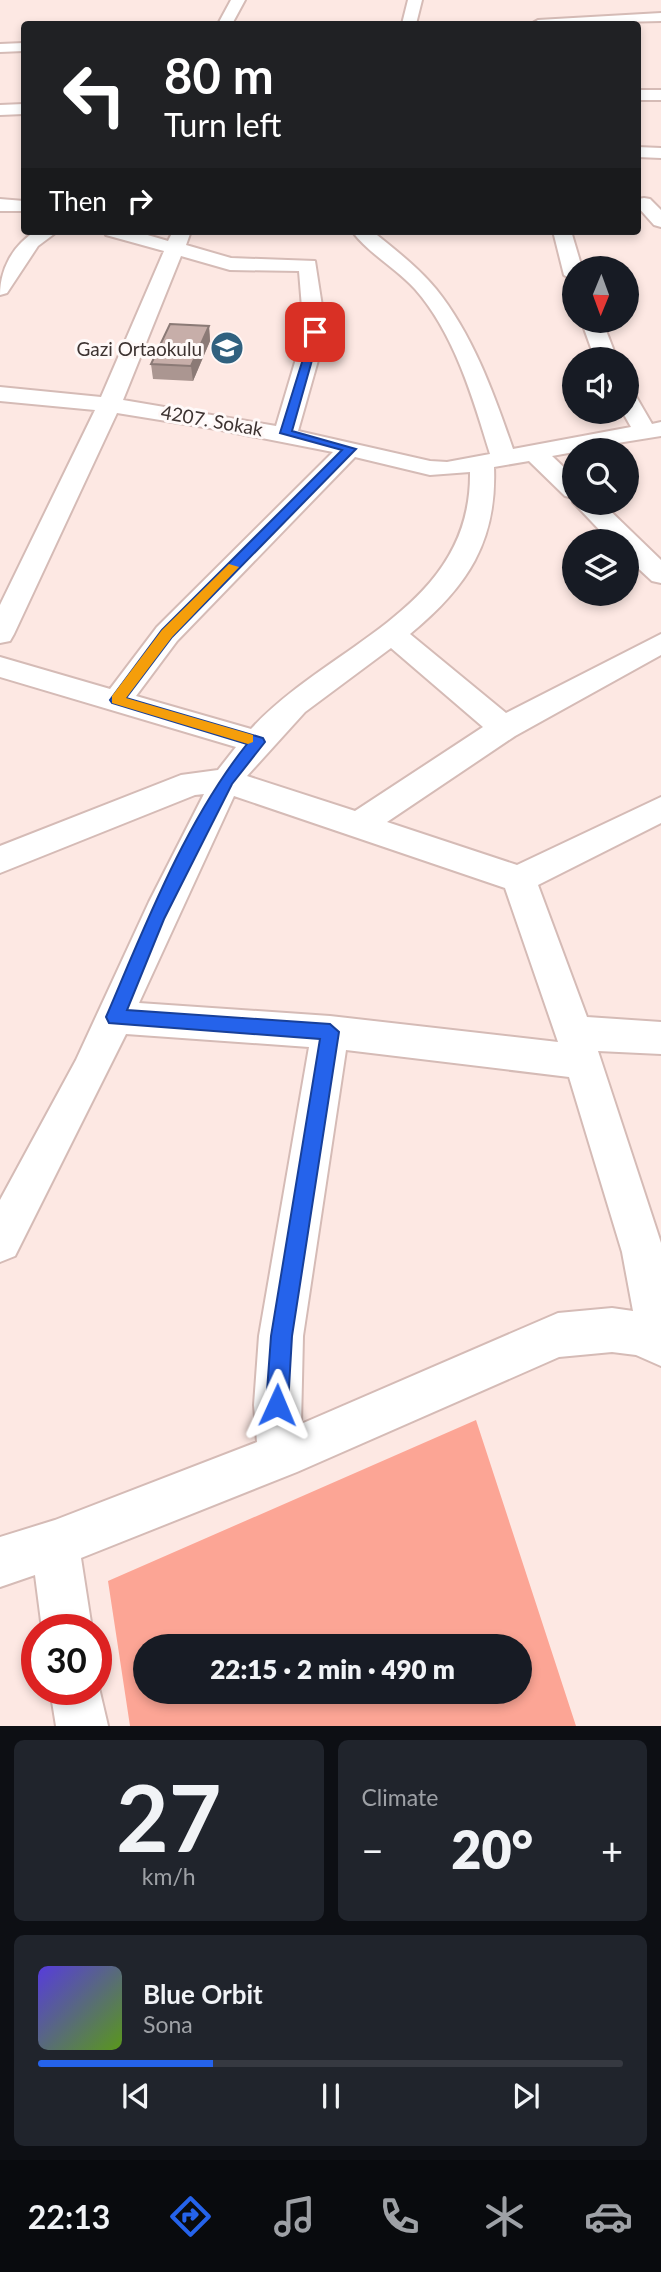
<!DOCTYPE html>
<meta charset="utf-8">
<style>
body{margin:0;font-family:Lato,sans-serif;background:#20242c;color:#f1f3f6;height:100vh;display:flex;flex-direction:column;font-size:26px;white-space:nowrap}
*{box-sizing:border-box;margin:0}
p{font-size:23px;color:#9ea1a6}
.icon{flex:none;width:38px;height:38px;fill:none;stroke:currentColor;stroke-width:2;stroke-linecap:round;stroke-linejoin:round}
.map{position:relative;height:1726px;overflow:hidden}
.side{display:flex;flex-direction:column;gap:14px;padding:14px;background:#0d0f14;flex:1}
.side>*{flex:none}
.top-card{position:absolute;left:21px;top:21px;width:620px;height:214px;border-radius:7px;box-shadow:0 4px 10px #0003;background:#202124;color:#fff;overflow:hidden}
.needle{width:46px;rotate:181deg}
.tools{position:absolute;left:562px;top:256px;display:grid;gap:14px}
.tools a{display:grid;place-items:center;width:77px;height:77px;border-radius:50%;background:#171b24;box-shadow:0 4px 10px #0003;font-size:35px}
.speed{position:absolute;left:21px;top:1614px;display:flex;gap:14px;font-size:35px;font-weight:700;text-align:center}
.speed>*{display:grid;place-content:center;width:91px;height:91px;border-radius:50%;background:#171b24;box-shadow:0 4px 10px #0003;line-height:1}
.speed .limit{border:10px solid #d22;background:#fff;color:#111}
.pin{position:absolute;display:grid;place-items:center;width:60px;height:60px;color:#fff;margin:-30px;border-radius:14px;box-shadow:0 4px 10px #0006}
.me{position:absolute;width:77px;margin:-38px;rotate:1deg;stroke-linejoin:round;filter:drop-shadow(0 0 5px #0008)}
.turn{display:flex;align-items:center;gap:24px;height:147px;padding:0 28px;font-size:32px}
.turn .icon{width:91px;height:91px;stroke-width:2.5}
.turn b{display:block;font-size:49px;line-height:60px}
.then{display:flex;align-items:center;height:66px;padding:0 28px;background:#0003;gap:14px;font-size:26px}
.big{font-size:52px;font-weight:800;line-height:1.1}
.side .tile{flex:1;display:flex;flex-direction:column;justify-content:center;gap:10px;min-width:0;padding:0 24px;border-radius:10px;background:#20242c}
.side .dial{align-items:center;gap:0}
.dial b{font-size:91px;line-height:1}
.song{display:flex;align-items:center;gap:21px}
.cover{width:84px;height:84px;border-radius:10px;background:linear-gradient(135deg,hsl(250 70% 55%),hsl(90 70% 35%))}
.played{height:7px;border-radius:4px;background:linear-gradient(90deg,#2563eb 30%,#363941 30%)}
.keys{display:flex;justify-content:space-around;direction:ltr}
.heat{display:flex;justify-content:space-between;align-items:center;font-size:38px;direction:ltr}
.side .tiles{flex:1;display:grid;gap:14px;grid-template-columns:1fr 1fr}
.tile:last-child{grid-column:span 2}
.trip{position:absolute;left:133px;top:1634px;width:399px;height:70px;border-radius:35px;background:#171b24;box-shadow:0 4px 10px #0003;font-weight:800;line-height:70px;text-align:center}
.dock{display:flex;height:112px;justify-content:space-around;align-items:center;background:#090b0e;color:#9ea1a6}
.dock .icon{width:49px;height:49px}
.dock .selected{color:#2563eb}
.dock b{font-size:32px;color:#f1f3f6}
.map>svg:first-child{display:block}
</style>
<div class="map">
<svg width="661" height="1726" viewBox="0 0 661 1726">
<rect width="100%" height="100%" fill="#fde8e3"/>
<!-- green -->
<path fill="#fca595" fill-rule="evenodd" d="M476,1420L576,1726H130L108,1581ZM145,1647H520V1692H145Z"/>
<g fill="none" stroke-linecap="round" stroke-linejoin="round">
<defs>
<path id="minor" d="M231,0H245L232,24H218Z
M408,0H422L416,24H402Z
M661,13V21L531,24L538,20Z
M24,43V51L0,52V44Z
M637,90H661V100H637Z
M24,104V114L0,115V105Z
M637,147L661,148V158L637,157Z
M644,198L650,199L661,210V227L654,225L637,206L638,199Z
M0,199L24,201V211H0Z
M36,231H58L38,246L7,293L0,295C0,269 13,245 36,231Z
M104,231H134L168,241L173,231H191L186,245L231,258L315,261L326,332L298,431L430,461L447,462L490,454C473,398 454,333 415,289C396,268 368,253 352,231H372C394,249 418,267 436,289C473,335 494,394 513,449L631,427L622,411H626V391L634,393L652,424L661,422V436L574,450V452L552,456L574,477V498L565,496L529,461L494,467C497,542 467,587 410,634L506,713L661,634V655L515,736L387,822L517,865L661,797V823L538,885L587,1017L661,1022V1054L598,1051L661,1243V1366L636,1355L612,1352L559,1357L297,1472L81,1558L92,1629H42L35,1575L0,1587V1537L55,1520L257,1442L254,1405L259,1336L309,1047L126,1034L15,1256L0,1262V1200L76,1060L149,902L204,794L195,795L0,873V846L181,775L218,770L236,747L0,677V657L110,689L157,627L333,452L216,429L117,413L14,634L10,641L0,643V605L95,410L0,401V387L101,397L164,251L106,235ZM181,256L230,270L299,271L304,332L276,426L123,400ZM355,457L430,475L470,472C472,609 330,643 251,729L136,696L177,641ZM391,648L483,727L355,811L247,776L305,712ZM234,796L505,888L558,1042L330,1016L139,1003ZM346,1050L569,1077L622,1252L633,1311L612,1308L558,1313L301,1424L303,1336Z
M553,231H571L582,268H574V281L564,275Z
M581,320H602L617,359H595Z
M573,502H601L661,560V583L652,581L626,557V541H610Z
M96,1675L108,1726H56L50,1689H96Z"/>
</defs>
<!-- minor casing -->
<use href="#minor" stroke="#d5bbb6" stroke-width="4"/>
<!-- minor -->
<use href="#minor" fill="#fff" fill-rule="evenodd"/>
</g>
<!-- wall -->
<path fill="#ab9691" d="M209,326L210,341L193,381L153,379L151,364Z"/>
<!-- shaded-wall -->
<path fill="#8b7a76" d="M209,326L210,341L193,381L191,366Z"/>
<!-- building -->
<path fill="#c7aea9" stroke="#8b7a76" stroke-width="2" d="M170,324L209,326L191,366L151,364Z"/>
<!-- route -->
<path fill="#2563eb" stroke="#184099" stroke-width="2" d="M312,330L320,332L292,431L356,449L172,637L126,698L263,738L265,742L232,784L164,919L127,1010L330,1024L339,1032L292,1336L288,1405L285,1413L277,1416L269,1413L266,1405L271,1336L320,1039L109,1023L106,1017C145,926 185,822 247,744L112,703L110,700L162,630L342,450L280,433Z"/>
<!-- slow -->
<path fill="#f59e0b" d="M229,564L239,567L172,637L126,698L253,735V742L248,744L112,703V696L162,630Z"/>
<!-- icons -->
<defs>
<symbol id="school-disc" viewBox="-11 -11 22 22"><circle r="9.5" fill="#31617f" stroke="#fff9f8"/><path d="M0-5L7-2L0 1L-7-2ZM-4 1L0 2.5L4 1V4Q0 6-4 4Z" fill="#fff"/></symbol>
</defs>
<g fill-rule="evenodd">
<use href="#school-disc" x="208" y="329" width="38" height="38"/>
</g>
<g text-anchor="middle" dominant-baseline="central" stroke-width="6" stroke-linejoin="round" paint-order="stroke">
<!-- far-poi labels -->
<g font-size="19" fill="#3d3331" stroke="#fff9f8" text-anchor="end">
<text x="202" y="348">Gazi Ortaokulu</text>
</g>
<!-- far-street labels -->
<g font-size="19" fill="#3d3331" stroke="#fff9f8">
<text transform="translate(212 420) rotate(10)">4207. Sokak</text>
</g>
</g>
</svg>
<div class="tools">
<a><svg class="needle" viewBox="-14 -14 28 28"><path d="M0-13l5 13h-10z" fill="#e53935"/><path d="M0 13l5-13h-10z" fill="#9ea1a6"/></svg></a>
<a><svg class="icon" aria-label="sound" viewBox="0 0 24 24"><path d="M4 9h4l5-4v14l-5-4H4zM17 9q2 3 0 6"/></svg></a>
<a><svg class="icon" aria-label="search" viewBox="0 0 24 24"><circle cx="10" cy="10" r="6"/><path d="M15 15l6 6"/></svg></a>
<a><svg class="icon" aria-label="layers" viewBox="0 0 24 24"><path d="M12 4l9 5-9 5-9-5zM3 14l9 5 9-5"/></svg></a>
</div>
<div class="speed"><div class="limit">30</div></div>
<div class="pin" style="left:315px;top:332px;background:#d93025"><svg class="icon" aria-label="arrive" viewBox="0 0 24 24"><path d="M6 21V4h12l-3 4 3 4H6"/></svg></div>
<svg class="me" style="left:277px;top:1405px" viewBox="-20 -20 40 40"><path d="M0-17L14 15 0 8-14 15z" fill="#2563eb" stroke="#fff" stroke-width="4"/></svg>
<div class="trip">22:15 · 2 min · 490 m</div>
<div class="top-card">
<div class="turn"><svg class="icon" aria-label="left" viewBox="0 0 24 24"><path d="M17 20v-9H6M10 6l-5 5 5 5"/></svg><div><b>80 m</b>Turn left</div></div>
<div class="then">Then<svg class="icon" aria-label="right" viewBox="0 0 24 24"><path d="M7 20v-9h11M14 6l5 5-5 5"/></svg></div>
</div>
</div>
<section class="side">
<div class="tiles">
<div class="tile dial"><b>27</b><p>km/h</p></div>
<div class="tile"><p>Climate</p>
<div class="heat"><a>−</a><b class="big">20°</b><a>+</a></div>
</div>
<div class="tile">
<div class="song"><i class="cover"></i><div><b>Blue Orbit</b><p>Sona</p></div></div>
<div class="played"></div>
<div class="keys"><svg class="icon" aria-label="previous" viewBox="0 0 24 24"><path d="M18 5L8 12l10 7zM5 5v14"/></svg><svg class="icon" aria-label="pause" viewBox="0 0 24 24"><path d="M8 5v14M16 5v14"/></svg><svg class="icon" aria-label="next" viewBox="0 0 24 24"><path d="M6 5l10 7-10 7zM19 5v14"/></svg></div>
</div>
</div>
</section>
<nav class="dock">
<b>22:13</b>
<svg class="icon selected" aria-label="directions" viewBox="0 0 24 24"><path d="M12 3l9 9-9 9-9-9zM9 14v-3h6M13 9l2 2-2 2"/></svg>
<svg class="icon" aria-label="music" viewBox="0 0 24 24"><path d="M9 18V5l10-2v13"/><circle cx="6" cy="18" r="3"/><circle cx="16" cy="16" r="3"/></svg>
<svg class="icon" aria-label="phone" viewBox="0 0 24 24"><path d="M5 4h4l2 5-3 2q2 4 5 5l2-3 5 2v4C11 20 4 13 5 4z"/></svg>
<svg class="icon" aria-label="climate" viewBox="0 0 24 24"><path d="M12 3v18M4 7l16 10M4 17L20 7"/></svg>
<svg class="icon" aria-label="car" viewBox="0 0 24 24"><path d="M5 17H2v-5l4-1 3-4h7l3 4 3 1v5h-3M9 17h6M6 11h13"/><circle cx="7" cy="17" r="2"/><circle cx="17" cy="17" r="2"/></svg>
</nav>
